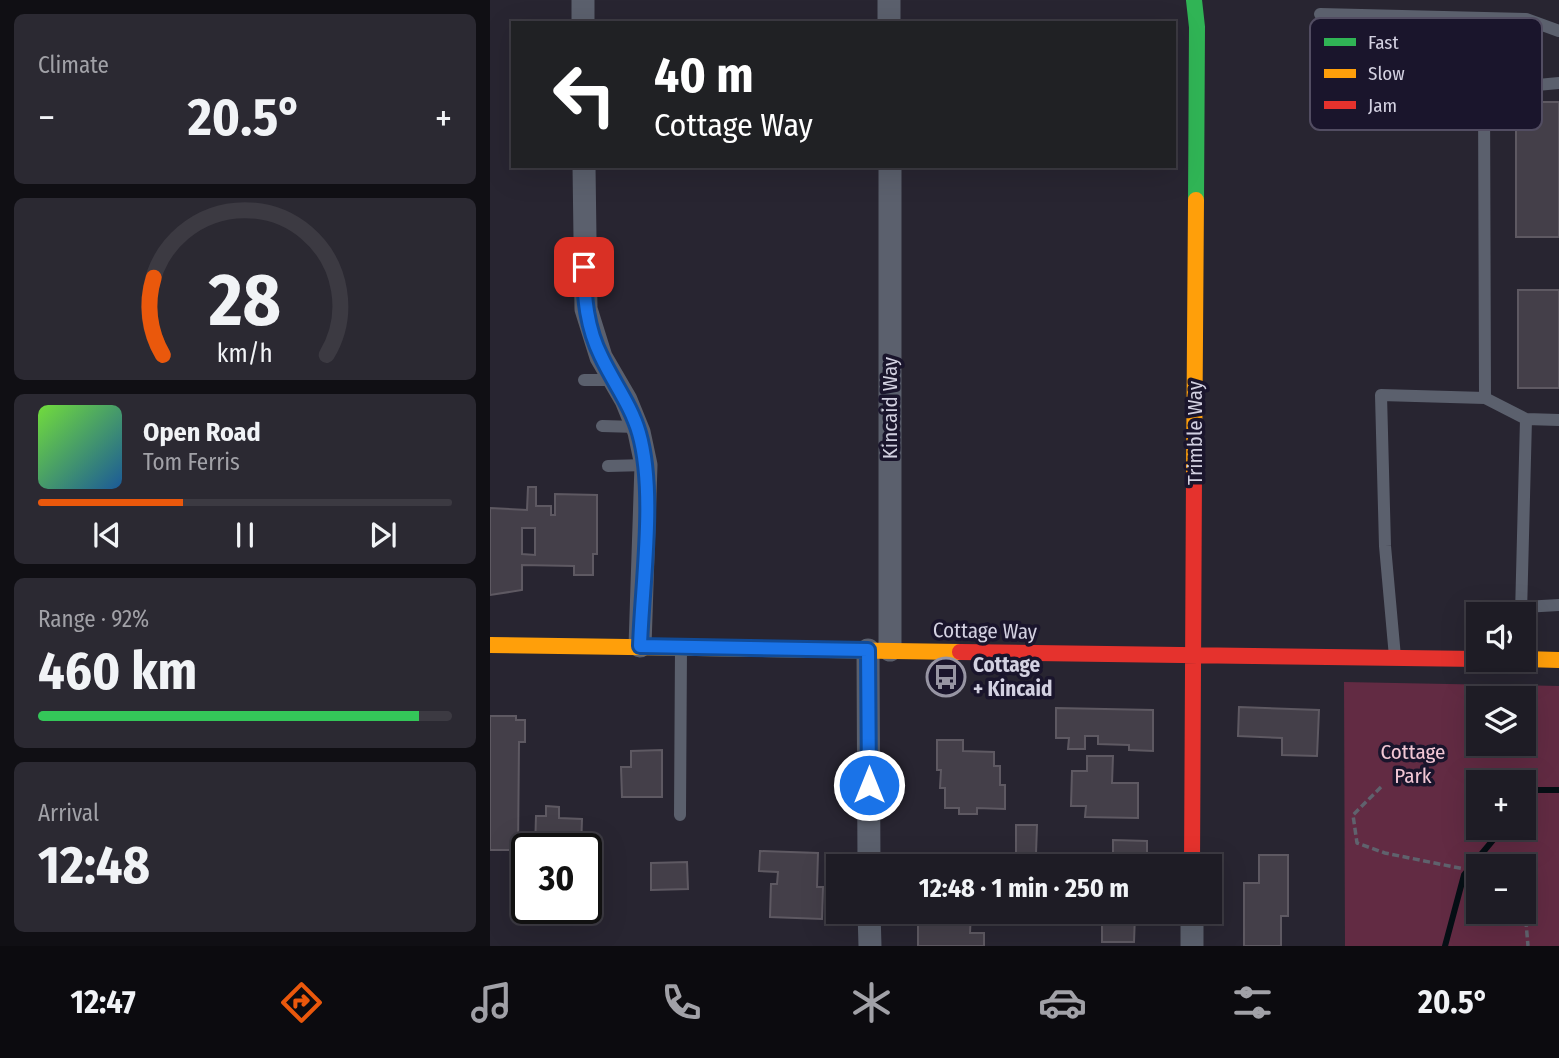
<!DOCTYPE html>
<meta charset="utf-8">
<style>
body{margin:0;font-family:"Fira Sans Condensed",sans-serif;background:#2b2932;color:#f1f3f6;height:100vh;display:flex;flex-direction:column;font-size:26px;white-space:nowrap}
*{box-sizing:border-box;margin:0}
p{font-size:23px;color:#a1a1a7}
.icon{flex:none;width:38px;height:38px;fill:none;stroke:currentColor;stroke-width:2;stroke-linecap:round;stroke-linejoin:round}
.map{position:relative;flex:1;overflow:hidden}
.sheet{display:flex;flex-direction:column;gap:14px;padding:14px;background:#100f14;width:490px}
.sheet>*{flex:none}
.banner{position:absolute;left:21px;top:21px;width:665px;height:147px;border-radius:0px;box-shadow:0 7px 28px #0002,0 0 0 2px #3c3a42;background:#202124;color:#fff;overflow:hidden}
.tools{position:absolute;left:976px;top:602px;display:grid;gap:14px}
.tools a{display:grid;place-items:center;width:70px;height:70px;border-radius:0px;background:#1e1c25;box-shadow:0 7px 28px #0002,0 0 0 2px #3c3a42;font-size:35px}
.speed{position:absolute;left:21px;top:833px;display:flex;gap:14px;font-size:35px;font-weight:700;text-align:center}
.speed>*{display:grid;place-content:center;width:91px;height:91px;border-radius:50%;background:#1e1c25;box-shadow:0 7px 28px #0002,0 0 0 2px #3c3a42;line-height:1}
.speed .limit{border:4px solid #111;border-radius:10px;background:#fff;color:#111}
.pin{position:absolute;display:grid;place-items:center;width:60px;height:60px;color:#fff;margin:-30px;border-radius:14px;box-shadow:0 4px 10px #0006}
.me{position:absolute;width:77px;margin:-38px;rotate:0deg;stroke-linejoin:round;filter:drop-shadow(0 0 5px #0008)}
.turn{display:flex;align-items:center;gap:24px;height:147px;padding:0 28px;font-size:32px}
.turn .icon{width:91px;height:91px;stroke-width:2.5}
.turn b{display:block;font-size:49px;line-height:60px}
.big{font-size:52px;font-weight:700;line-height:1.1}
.sheet .widget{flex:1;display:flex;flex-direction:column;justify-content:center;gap:10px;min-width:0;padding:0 24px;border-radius:10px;background:#2b2932}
.sheet .dial{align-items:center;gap:0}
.dial svg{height:182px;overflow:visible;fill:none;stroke:#3c3a42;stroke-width:7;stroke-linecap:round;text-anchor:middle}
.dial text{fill:#f1f3f6;stroke:none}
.song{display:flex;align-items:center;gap:21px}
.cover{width:84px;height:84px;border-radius:10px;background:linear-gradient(135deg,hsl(100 70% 55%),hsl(210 70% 35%))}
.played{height:7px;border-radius:4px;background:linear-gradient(90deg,#ea580c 35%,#3c3a42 35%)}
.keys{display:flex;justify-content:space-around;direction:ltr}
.heat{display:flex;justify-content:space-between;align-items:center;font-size:38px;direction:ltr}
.charge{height:10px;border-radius:5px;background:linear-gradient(90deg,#34c759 92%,#3c3a42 0)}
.trip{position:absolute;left:336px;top:854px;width:396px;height:70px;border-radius:0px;background:#1e1c25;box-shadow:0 7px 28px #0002,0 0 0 2px #3c3a42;font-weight:700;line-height:70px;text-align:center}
.tab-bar{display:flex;height:112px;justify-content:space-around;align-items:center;background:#0c0b0f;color:#a1a1a7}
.tab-bar .icon{width:49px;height:49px}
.tab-bar .selected{color:#ea580c}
.tab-bar b{font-size:32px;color:#f1f3f6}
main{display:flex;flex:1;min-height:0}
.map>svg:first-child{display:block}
</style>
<main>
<section class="sheet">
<div class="widget"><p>Climate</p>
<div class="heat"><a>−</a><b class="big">20.5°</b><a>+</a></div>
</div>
<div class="widget dial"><svg viewBox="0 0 100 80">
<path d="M14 69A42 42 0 1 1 86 69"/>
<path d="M14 69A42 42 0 0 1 10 35" stroke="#ea580c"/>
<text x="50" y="56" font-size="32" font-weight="700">28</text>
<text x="50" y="72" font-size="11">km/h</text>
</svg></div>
<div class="widget">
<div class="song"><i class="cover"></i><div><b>Open Road</b><p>Tom Ferris</p></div></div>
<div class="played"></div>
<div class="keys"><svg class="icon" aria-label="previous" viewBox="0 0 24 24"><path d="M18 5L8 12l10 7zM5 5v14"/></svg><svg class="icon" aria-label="pause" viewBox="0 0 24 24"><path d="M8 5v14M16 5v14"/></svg><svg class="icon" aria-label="next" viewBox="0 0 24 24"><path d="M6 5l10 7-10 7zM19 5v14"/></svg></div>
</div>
<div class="widget"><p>Range · 92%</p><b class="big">460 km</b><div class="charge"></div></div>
<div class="widget"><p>Arrival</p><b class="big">12:48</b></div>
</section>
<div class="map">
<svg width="1069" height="946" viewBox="0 0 1069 946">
<rect width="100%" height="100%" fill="#282531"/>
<!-- green -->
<path fill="#622b43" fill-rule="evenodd" d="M854,682L1069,686V946H855ZM989,698H1034V744H989ZM989,782H1034V828H989ZM989,866H1034V912H989Z"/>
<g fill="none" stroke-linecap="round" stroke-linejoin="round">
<!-- stream -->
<path stroke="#060f15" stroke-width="6" d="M1034,802L1044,790H1069
M955,946L974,875L1013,828"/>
</g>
<!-- building -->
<path fill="#443f49" stroke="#5e5962" stroke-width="2" fill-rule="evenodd" d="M1026,102H1069V237H1026Z
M1028,290H1069V388H1028Z
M38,487H46V506H61V515H65V494L107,495V554H103V575H84V566L32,565V590L0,595V508L37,510ZM32,528H45V555L32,554Z
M749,707L829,710L827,756L792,755V738L748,736Z
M566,708L663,710V751L639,750V745L608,744V736H595V749H578L579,738H566Z
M0,716H26V720H35V742H29L28,850H0Z
M447,740H473V751L504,752V766H510V785H515V809L487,808V814H469V808H455V788H450L451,770H447Z
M172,750V797H132L131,767H141V751Z
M597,756H623L622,783H648V818L595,817L596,806H581L582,771H597Z
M56,806L69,807V818L92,819L91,849H45L46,816H56Z
M526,825H547L546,854H526Z
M623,840L657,841V866H623Z
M270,851L328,853L327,887H333L332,919L280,917L281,884H287L288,872L269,871Z
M769,855H798V916H791V946H754V883H769Z
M197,862L198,889L161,890V863Z
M428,912H481L480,933H494V946H428Z
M612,912H653V915H645L644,942H612Z"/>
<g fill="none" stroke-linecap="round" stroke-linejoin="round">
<!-- path -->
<path stroke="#5f626d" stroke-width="3.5" stroke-dasharray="7 3.5" stroke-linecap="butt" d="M891,787L863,815L867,843L895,853L989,872
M1034,899L1038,946"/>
<!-- lane -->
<path stroke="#5b606d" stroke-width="12" d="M830,14L1036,19L1069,31
M895,86L994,90L1069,83
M994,90L995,398
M94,380H124
M112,426L147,427
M118,466L156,465
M1032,607L1069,605
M1031,614L1036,419L1069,420
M905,657L895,546L891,395L995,398L1036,419
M190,815L191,647"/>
<!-- street -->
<path stroke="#5b606d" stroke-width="23" d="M93,0V23
M399,0V23
M94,166L96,309L111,357L136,400L149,432L156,465L150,646
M400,166V650
M378,650L379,866
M379,912L380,946
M702,946V912"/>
<!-- fast -->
<path stroke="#30b455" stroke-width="16" d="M704,0L707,27L706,200"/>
<!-- slow -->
<path stroke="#ff9f0a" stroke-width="16" d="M704,476L706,200
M0,645L470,652
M1034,659L1069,660"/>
<!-- jam -->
<path stroke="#e5322d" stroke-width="16" d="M470,652L989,659
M702,866L704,476"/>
</g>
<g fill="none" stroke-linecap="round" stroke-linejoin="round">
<defs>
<path id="route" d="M94,267C94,298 97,328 111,356C123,382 141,405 149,433C166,492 152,584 150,646L378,650L379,785"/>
</defs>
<!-- route casing -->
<use href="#route" stroke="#114b97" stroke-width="18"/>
<!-- route -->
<use href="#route" stroke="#1a73e8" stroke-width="12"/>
</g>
<!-- icons -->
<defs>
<symbol id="bus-ring" viewBox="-11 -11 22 22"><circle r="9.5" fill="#1a152c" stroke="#9795a3" stroke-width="1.5"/><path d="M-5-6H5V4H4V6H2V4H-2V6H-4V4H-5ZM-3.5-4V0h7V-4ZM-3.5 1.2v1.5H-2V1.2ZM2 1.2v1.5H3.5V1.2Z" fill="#9795a3"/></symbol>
</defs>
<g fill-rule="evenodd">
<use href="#bus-ring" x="434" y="655" width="44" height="44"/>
</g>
<g text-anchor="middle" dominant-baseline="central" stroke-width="7" stroke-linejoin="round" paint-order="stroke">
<!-- street labels -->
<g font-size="21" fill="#d3d1e1" stroke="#1a152c">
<text transform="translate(400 408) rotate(-90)">Kincaid Way</text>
<text transform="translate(705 433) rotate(-90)">Trimble Way</text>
<text transform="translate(495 631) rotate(1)">Cottage Way</text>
</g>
<!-- poi labels -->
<g font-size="21" font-weight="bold" fill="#d3d1e1" stroke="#1a152c" text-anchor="start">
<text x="483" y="665">Cottage<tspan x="483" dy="24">+ Kincaid</tspan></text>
</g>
<!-- park labels -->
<g font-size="21" fill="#f2c7d5" stroke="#1a152c">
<text x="923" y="752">Cottage<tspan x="923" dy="24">Park</tspan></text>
</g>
</g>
<!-- legend -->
<rect x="820" y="18" width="232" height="112" rx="10" fill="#1a152c" stroke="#524d62" stroke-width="2"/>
<rect x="834" y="38" width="32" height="8" fill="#30b455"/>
<rect x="834" y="69" width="32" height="9" fill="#ff9f0a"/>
<rect x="834" y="101" width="32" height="8" fill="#e5322d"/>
<g font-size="19" fill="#d3d1e1">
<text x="878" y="49">Fast</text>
<text x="878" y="80">Slow</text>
<text x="878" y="112">Jam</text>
</g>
</svg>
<div class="tools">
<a><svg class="icon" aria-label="sound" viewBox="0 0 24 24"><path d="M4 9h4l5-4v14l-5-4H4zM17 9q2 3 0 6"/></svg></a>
<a><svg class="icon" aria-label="layers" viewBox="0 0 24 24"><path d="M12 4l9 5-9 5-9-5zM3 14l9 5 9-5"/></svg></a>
<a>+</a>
<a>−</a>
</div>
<div class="speed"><div class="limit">30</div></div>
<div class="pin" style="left:94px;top:267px;background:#d93025"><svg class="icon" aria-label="arrive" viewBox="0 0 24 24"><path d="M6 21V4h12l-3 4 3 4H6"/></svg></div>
<svg class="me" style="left:379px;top:785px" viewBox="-20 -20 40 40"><circle r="17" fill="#1a73e8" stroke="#fff" stroke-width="3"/><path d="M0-11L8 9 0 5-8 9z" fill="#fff"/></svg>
<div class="trip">12:48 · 1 min · 250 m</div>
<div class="banner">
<div class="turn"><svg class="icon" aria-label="left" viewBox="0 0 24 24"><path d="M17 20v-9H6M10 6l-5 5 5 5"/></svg><div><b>40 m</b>Cottage Way</div></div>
</div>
</div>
</main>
<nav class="tab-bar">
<b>12:47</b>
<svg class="icon selected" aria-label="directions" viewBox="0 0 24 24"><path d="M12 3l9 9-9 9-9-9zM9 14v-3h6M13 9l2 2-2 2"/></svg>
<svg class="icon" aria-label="music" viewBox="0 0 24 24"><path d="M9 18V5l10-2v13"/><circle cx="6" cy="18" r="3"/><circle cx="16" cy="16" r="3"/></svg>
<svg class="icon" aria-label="phone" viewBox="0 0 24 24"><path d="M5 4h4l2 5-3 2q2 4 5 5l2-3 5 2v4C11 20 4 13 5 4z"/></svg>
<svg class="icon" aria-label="climate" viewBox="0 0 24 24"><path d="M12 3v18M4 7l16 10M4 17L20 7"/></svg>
<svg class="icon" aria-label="car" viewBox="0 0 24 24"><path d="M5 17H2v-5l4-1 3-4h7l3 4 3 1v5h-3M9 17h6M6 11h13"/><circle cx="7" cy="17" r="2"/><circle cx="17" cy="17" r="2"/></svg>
<svg class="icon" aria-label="filters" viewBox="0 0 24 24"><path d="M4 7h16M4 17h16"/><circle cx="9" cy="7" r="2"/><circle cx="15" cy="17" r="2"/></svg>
<b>20.5°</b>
</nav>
